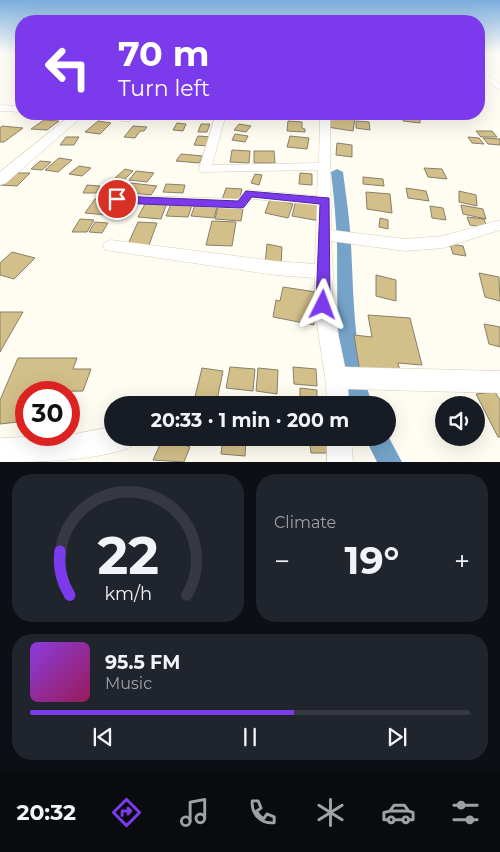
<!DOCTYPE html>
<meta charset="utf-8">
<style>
body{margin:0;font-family:Montserrat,sans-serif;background:#20242c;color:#f1f3f6;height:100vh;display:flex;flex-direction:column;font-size:19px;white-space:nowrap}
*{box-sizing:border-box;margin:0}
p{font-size:16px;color:#9ea1a6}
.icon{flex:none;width:28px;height:28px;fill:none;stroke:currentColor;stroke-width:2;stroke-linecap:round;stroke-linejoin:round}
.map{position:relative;height:462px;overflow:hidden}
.panel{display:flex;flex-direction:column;gap:12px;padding:12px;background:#0d0f14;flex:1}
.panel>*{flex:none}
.banner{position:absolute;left:15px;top:15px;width:470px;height:105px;border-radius:20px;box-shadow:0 5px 20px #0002;background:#7c3aed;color:#fff;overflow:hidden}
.fabs{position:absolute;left:435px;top:396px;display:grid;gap:10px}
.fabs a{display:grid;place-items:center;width:50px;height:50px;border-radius:50%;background:#171b24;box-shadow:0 5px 20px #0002;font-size:25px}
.speed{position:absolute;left:15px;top:381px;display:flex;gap:10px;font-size:25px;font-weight:700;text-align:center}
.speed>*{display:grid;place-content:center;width:65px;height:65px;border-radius:50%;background:#171b24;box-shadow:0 5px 20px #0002;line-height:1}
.speed .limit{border:8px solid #d22;background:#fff;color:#111}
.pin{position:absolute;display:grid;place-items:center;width:42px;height:42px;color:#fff;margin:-21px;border:2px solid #fff;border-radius:50%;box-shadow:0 1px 5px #0007}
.me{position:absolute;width:55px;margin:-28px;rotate:3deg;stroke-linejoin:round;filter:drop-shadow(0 0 4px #0008)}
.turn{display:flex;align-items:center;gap:18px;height:105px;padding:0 20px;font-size:22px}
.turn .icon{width:65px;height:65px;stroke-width:2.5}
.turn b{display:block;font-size:35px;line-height:42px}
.big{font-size:38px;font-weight:700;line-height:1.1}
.panel .widget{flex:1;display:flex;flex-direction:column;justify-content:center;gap:8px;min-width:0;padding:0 18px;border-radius:20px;background:#20242c}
.panel .dial{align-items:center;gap:0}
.dial svg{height:130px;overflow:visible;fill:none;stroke:#363941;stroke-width:7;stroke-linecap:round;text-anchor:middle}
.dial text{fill:#f1f3f6;stroke:none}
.song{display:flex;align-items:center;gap:15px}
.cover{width:60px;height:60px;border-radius:8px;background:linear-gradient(135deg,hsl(270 70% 55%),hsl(330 70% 35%))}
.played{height:5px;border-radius:2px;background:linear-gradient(90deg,#7c3aed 60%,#363941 60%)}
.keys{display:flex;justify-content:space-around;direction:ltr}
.heat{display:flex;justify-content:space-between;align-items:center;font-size:28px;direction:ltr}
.panel .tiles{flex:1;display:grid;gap:12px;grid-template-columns:1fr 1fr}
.widget:last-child{grid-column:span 2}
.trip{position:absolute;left:104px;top:396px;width:292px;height:50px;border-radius:25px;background:#171b24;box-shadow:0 5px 20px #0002;font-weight:700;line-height:50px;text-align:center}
.menu{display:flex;height:80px;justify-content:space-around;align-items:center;background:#090b0e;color:#9ea1a6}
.menu .icon{width:35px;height:35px}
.menu .on{color:#7c3aed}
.menu b{font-size:22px;color:#f1f3f6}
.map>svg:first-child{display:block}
</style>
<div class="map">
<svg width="500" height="462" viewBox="0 0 500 462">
<rect width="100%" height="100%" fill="#fffcf2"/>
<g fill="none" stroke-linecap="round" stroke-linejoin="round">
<!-- canal -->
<path fill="#75a3c9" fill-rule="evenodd" d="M337,169L343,172C346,196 350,221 351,245C354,300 353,353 373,405H351C334,352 338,300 337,245C336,221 334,196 331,172Z
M388,436L402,462H377L365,438Z"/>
</g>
<!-- building -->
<path fill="#d3bf89" stroke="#88806b" d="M91,114H106L101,119L87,117Z
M400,114H420V123L403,121V115Z
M330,115L355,118L353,131L327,127Z
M44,120L59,121L47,130L31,129Z
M98,121L111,123L100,134L85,132Z
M288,121L302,122V128L305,129V132L287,131Z
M356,121L369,122L370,130L356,128Z
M177,123L186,124L183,131L173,130Z
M201,124H210L207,132H198Z
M239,124L251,126L246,132L234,130Z
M2,126L23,128L4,142H0V128Z
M133,126L147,127L144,131H140L135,138L124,137Z
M476,131H492L497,137H481Z
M235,134L248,136L245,142L232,140Z
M198,136L212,137L209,146L194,145Z
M290,136L309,138L307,149L287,147Z
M66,137H79L74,145H60Z
M468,137L479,138L484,144L472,143Z
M483,138L500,139V145L488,144Z
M337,143L352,145V157L336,155Z
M232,150L250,151L249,163L230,162Z
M254,151H274L275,163H254Z
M181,154L203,156L199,163L176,161Z
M59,158L72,160L58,172L45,170Z
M40,161L51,162L42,170L31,169Z
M79,166L91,168L82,176L69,174Z
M424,168L442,169L447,179L428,177Z
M125,169L133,171L124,180L115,178Z
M136,171L154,173L147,182L129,180Z
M12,173H30L17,186L0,185Z
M300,173L312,174V185L299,184Z
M255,174L262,175L259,185L251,183Z
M363,177L383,179L384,186L363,184Z
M131,183L157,186L151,195L125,192Z
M166,184L185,185L183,193L163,192Z
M87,185L100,186L96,193H83Z
M226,188L242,189L239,202L222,200Z
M406,188L426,191L429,201L408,198Z
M459,191L476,195L477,206L459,202Z
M366,192L390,194L392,213L367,209Z
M95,199L116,201L106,215L85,213Z
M270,199L293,204L288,218L265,213Z
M296,200L323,205L320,221L292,216Z
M146,202L167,203L161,219L138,217Z
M171,204L192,205L188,217L166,216Z
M195,205L217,207L214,218L191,216Z
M461,205L483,209L486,219L463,214Z
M430,206L443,208L446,220L432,218Z
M218,207L243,209L241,221L215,219Z
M467,217L484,219L487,228L470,225Z
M380,218L388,220V229L379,227Z
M80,219L94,220L87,232H72Z
M212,221L236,222L232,246L206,245Z
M95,222L108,223L102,233L89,232Z
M138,222L157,223L149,245L128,244Z
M267,244L282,247L281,266L265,264Z
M450,244L463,246L466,256L453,254Z
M12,252L35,258L14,279L0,275V263Z
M479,273L499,277L500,301L485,297Z
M376,275L396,280V301L376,296Z
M283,287L316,292L314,325L273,317L276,300L280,301Z
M0,312H23L0,352Z
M368,315L410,318L422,365L398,363L401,375L360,372L354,335L372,337Z
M484,324L500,327V347L489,344Z
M18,358H77L73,369H91L83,391L26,392V421L0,424V400Z
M230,367L255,369L253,391L226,388Z
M293,367L316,369L317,386L294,384Z
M202,368L223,371L216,405L194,401Z
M258,368L278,370L277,394L256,391Z
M300,388L317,390V404L300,403Z
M495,392L500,400V437H498L476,394Z
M377,398L380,405H364L362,400Z
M163,438L190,447L184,462L153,460Z
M223,438H246L245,456L221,454Z
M254,438H303V443Z
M309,438H329L331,453H311Z"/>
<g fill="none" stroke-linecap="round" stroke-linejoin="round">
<defs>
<path id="minor" d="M479,55L488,60L500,61V65L486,64L479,60Z
M21,57V61L0,63V59Z
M479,68L500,84V91L479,74Z
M0,105L21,106V112L0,111Z
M126,114H137L130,121H122L121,119Z
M216,114H226L212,165L319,163L320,114H330L331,230L405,239L443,236L500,220V230L443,248L405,251L331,241L333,272L332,305L345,367L500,371V393L348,389L349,405H327L326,383L314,305L315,278L275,275L105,250L103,246L105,242L111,240L275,261L315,264L317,205L253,199L246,207L241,209L112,202L110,199L112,196L117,195L238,199L245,191L250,190L317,196L318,170L201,172L199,169Z
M112,427V438H134L131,447C96,461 38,462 0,462V438L69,435Z
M327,438H351L353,462H327Z"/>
<path id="tertiary" d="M72,114H85L6,183L0,185V172Z"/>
</defs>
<!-- minor casing -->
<use href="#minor" stroke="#d6ceb7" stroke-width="1"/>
<!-- tertiary casing -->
<use href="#tertiary" stroke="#d6ceb7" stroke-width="1"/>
<!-- minor -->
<use href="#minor" fill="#fff" fill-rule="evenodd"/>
<!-- tertiary -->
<use href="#tertiary" fill="#fff" fill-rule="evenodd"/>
</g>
<!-- sky -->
<linearGradient id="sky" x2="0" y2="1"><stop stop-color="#7aaddc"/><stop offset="0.45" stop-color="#fffef9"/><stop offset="1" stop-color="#fffef9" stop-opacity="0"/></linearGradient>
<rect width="500" height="119" fill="url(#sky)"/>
<!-- route -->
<path fill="#7c3aed" stroke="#51269a" d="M246,191L329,198L330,305L328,309L323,311L318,309L316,305L320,204L252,197L244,207L241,208L117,203L112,199L117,196L238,201Z"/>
</svg>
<div class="fabs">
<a><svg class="icon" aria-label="sound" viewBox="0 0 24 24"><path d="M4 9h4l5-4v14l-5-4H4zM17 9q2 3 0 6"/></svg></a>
</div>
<div class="speed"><div class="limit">30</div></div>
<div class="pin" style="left:117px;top:199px;background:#d93025"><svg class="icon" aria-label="arrive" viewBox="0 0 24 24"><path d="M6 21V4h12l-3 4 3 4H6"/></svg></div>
<svg class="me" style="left:323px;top:305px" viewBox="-20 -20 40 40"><path d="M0-17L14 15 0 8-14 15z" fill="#7c3aed" stroke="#fff" stroke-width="4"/></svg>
<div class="trip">20:33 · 1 min · 200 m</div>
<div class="banner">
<div class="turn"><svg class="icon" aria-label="left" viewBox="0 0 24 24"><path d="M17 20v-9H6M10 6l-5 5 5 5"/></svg><div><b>70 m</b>Turn left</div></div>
</div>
</div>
<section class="panel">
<div class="tiles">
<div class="widget dial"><svg viewBox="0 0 100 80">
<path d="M14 69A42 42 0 1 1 86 69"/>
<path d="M14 69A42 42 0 0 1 8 42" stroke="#7c3aed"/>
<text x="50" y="56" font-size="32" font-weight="700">22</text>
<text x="50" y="72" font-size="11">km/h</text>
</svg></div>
<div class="widget"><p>Climate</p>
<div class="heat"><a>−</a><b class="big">19°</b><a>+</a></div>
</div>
<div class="widget">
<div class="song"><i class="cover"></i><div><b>95.5 FM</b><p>Music</p></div></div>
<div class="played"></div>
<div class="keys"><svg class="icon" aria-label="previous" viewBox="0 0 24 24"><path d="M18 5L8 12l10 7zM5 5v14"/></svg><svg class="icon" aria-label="pause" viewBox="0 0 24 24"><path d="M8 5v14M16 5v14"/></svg><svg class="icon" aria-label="next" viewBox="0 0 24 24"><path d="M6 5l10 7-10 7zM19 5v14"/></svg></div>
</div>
</div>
</section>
<nav class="menu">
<b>20:32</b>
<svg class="icon on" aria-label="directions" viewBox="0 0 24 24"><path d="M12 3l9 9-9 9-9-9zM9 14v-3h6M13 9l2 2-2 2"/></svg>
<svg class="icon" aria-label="music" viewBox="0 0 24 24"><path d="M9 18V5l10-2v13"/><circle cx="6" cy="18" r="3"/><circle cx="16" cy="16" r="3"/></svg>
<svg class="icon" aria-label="phone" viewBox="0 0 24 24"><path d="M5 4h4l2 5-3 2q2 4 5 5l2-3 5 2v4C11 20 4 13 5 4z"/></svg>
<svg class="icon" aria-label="climate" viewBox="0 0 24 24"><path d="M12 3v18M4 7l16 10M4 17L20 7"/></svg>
<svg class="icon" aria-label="car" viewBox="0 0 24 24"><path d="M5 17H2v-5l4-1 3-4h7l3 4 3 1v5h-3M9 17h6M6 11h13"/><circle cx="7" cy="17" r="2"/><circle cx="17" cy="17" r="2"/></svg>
<svg class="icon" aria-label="filters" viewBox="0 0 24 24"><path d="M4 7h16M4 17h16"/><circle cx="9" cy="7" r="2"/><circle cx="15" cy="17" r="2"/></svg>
</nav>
